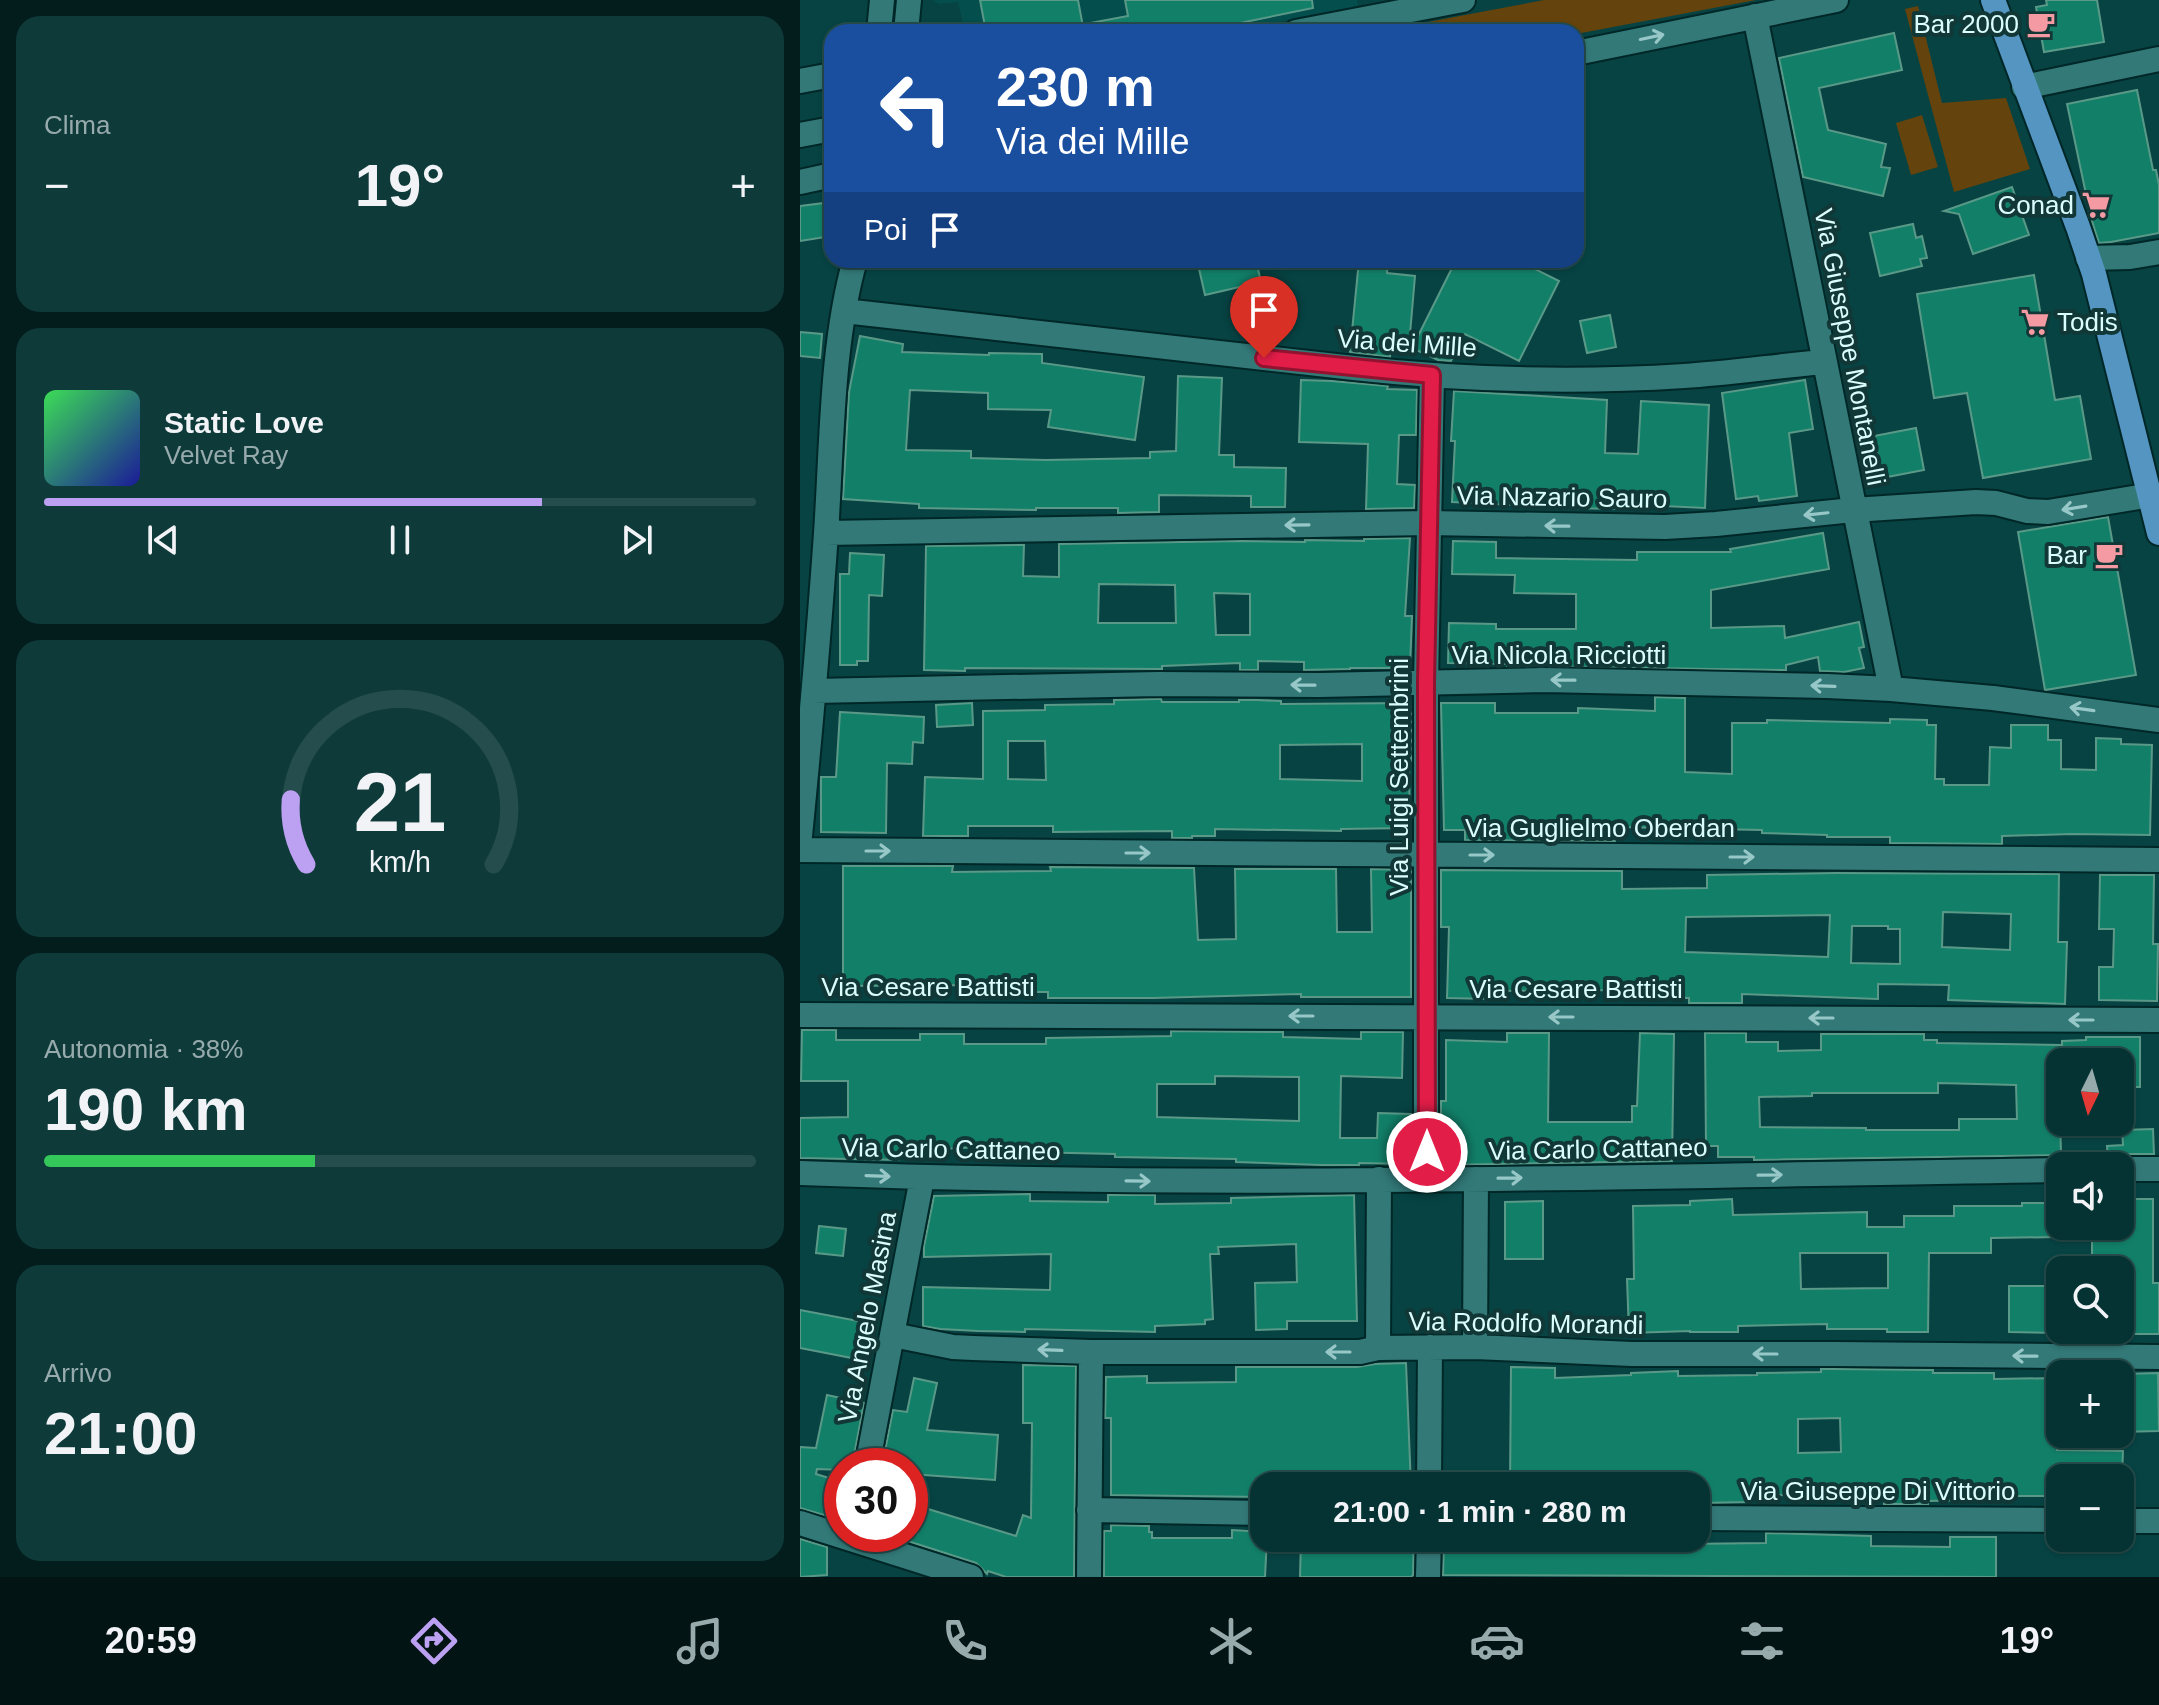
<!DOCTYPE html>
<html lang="it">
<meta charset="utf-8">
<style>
body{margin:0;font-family:Helvetica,sans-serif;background:#0e3a3a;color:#f1f3f6;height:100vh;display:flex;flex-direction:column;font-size:30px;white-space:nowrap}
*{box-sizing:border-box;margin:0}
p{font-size:26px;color:#97aaac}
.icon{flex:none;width:44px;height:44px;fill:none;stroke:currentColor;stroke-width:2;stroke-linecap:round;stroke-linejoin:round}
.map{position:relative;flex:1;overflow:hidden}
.side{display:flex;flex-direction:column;gap:16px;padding:16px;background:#031c1c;width:800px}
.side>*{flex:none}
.top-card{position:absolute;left:24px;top:24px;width:760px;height:244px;border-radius:24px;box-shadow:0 2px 6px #0004,0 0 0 2px #264d4d;background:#1a4fa0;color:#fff;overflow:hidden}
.needle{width:52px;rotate:185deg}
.controls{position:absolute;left:1246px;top:1048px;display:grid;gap:16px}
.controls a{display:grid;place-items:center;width:88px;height:88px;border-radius:16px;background:#053232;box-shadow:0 2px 6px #0004,0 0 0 2px #264d4d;font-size:40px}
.speed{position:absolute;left:24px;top:1448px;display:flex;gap:16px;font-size:40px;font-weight:700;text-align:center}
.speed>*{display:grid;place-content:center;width:104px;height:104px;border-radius:50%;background:#053232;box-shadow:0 2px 6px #0004,0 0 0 2px #264d4d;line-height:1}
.speed .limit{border:12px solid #d22;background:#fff;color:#111}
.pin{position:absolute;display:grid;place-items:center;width:68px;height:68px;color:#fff;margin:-82px -34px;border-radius:50% 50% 50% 0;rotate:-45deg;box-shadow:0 0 8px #0007}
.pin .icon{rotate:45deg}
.me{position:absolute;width:88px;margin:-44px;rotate:0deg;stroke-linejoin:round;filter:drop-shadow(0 0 6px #0008)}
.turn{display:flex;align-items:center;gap:28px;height:168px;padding:0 40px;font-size:36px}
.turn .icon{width:104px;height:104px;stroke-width:2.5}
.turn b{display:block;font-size:56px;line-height:68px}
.then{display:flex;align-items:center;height:76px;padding:0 40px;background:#0003;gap:16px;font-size:30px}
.big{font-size:60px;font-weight:700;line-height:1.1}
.side .card{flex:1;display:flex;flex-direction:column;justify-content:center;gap:12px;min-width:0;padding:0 28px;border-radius:24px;background:#0e3a3a}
.side .dial{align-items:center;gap:0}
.dial svg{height:208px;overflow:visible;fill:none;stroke:#264d4d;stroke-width:7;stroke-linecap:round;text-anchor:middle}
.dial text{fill:#f1f3f6;stroke:none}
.song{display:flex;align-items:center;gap:24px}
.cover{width:96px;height:96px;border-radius:12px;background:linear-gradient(135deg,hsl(130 70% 55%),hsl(240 70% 35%))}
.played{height:8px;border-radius:4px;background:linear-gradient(90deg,#bca0f2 70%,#264d4d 70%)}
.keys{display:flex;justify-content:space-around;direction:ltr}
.heat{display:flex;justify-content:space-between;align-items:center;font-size:44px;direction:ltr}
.charge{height:12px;border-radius:6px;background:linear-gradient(90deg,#34c759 38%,#264d4d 0)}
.trip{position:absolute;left:450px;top:1472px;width:460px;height:80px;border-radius:24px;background:#053232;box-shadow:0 2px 6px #0004,0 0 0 2px #264d4d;font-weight:700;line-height:80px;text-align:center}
.tabs{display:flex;height:128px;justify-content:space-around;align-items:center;background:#021414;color:#97aaac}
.tabs .icon{width:56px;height:56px}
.tabs .on{color:#bca0f2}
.tabs b{font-size:36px;color:#f1f3f6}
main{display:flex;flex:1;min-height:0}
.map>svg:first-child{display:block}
</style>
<main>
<section class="side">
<div class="card"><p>Clima</p>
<div class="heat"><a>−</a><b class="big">19°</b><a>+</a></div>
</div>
<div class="card">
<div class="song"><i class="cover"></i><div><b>Static Love</b><p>Velvet Ray</p></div></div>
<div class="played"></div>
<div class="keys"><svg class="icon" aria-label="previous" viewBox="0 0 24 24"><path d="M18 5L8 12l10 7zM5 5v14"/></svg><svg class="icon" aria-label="pause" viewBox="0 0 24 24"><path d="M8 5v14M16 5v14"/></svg><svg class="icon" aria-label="next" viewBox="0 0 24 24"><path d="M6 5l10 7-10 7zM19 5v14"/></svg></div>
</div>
<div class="card dial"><svg viewBox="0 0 100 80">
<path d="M14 69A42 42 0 1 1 86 69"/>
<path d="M14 69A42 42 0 0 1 8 44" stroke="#bca0f2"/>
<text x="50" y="56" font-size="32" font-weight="700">21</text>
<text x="50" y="72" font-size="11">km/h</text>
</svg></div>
<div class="card"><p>Autonomia · 38%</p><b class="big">190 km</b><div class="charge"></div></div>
<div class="card"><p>Arrivo</p><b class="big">21:00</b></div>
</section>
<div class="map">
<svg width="1359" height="1577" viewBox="0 0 1359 1577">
<rect width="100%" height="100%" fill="#074343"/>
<!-- built -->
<path fill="#044e4e" d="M133,0H557L558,6L430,32H165L158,2L139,4Z"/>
<!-- green -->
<path fill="#65430c" d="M744,0H956L776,34V32H575Z
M1118,6L1142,103L1206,98L1230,169L1154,192L1105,9Z
M1122,115L1138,167L1111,175L1096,123Z"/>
<!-- building -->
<path fill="#128069" stroke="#5a9987" stroke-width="2" fill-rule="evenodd" d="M180,0H278L284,32H186Z
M325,0H512L513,8L396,32H291L290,23L328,16Z
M1246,0H1297L1304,42L1244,52L1236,7L1247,5Z
M1094,33L1102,70L1019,88L1028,130L1086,144L1081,167L1090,168L1083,196L1003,177L979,58Z
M1337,90L1353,170H1356L1359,185V233L1311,242L1299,243L1291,218L1267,104Z
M1212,187L1229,235L1173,254L1159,214L1144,211Z
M32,202V236L0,241V206Z
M1113,224L1116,238L1122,236L1127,258L1120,259L1122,266L1080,276L1070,233Z
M397,260H456L461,282L405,295Z
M559,260H588L587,273L615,276L609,346L592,338L590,357L550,352Z
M656,260H717L759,281L719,361L665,334L651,361L638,360L612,348Z
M1234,275L1255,400L1280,396L1291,459L1183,478L1167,393L1134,398L1117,294Z
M810,315L816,347L787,353L780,321Z
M0,332L22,334L20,358L0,356Z
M60,336L103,344L102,352L189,355V353L242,354V363L344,377L335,440L248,427L251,410L188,409V393L110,390L106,450L171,451V458L246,460L350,458V452L376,451L378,376L422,378L419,455H434V467L486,468L485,507H451V496L359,495V512L318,513V508H236V510L119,508V504L43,499L49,392Z
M501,380L532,381L588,386L587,389L617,390L616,435H599L597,484L615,485L614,508L566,509L568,444L499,442Z
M1005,380L1013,429L989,433L997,496L959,501L958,496L936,499L922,393Z
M654,391L807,400L805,453L838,454L841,401L909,405L905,508L821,504L820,509L714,507V505L652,502L655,441H651Z
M1116,428L1124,470L1082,478L1074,436Z
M1308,517L1336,675L1245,690L1218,532Z
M1023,533L1029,569L911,590V628L984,626L985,638L1059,622L1064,647L1059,648L1064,668L1044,672L1020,671L1018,657L986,665V670L707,666V664L648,663L649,623L696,624V629H776V594L714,593L715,575L652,574L653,541L696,542V558L837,560V552H931L930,549Z
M610,538L605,616H612L610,668H550V669L504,670V662L458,661V670H440V663L362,666V669L165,668V671L124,670L126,546L224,545L223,576L259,577V544L441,541L505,542V540L564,541V539ZM299,584L375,585L376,623H298ZM414,593L450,594V635H416Z
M50,553L84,555L82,596L69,595L68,661H57V665H40V574H49Z
M855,697L885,698V772L932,774V723H967V720L1090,723V719L1127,720V725H1136L1135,779H1144V785H1189L1190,747L1211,748V725H1248V740H1261V769L1296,770V738L1321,739V744L1352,745L1350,835L1272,834L1202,836V844L1090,843V837H1027V835L962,833V830L816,827L815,841L665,840V830H644L641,703H695V713H778V708L855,711Z
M358,699H361L362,702H439V700H457L481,701V704L611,703V761H609L610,828L541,829V831L415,829V836H392V838H372V831L253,832V826H168V836H123L125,777L183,779V711L245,710V705L314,704V700ZM208,741H245L246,780L208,779ZM562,744V781L480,779V745Z
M172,703L173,725L137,727L136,705Z
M40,712L124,717L123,743L113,742L112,764L87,763L86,833L21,832V777H36Z
M43,866H153L152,872L251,871L250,867L394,868L398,940L436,939L435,869H536L537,932H572L571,869L611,870V997H501V994L353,998H248V992H179V985L43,986Z
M641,870L822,871V889L907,888V875L1036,873L1259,874L1258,942H1267L1265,1004L1148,1000L1149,985L1078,984V999L942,994V1003H889V998L839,997V990L689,991V999L647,998L649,927H641ZM1143,912L1211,914L1210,950L1142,947ZM1030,915L1028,957L885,952L886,917ZM1052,926H1088V929H1100V964L1051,963Z
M1300,875H1354L1353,944H1358L1357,1001L1299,1000V967H1313L1314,929H1299Z
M2,1030H36V1040H120V1034H164V1044H246V1038L371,1036V1031L483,1032V1037L561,1039V1032H603L602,1078L541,1076L540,1138H577L578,1113L611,1114V1164L559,1163V1165H521L436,1162V1159L315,1157V1154L227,1152V1155H182V1147L99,1151V1160L0,1158V1118L48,1117V1081H1ZM415,1076L499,1077V1121L357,1117V1084H415Z
M707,1033H749L748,1122H832V1106H837L840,1033L874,1034L872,1161L641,1165V1101H646V1040L707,1042Z
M905,1033H946V1042H978V1051L1021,1050V1034H1124V1040H1137V1043L1262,1045V1041L1286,1040V1037H1340V1087H1320V1062H1256L1255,1113H1260L1261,1155L954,1160V1157H918V1146H906ZM1138,1083L1216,1085L1217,1119H1159V1130H1066V1128L960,1127L959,1097L1012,1096V1093H1138Z
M1353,1129L1354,1154H1319L1313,1156L1308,1161L1307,1146L1323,1145L1322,1130Z
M230,1194V1201L308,1202V1195H355V1204L431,1203V1198L554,1195L557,1321H487V1329L456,1330L455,1283L497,1282L496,1244L418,1247L419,1254H410L413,1319L405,1320V1324L355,1326V1332L225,1329V1332L178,1331L140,1329L123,1326V1287L250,1290L251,1254L124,1257V1246L134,1196Z
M932,1199L933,1215L1067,1212V1227H1104V1216H1154V1206H1222V1203H1257V1237L1191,1238V1253H1129L1128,1332H1087V1329H1027V1324L938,1326V1332H890V1331L829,1333L827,1279H834L833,1206L890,1205V1201ZM1000,1253H1088V1288L1001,1289Z
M1320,1199H1353V1283H1359V1334H1320V1255H1292V1226H1320Z
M743,1201V1259H705V1202Z
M19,1226L46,1229L43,1256L16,1253Z
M1209,1286H1260V1333L1209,1332Z
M0,1310L74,1324L67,1361L0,1348Z
M606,1363L611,1486H464V1497L311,1495V1418H305L306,1377L347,1376V1383L436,1382V1367H557L575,1364Z
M223,1365L276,1366L274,1577H206L188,1571L187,1574L176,1563L86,1534H117L125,1508L216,1536L223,1515L231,1518L232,1423H223Z
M711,1367L755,1368V1378L831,1375V1373L878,1371V1376L957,1375V1373L1021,1372V1369H1035L1133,1370V1373H1194V1379L1257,1378V1450L1323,1451L1322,1478H1255V1496H1182V1500L1128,1501V1504H1084V1493L949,1496V1502L900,1503V1486H710ZM1040,1418L1041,1452L998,1453V1419Z
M1358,1373L1359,1431L1321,1432L1320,1374Z
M114,1378L137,1383L127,1430L198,1435L195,1480L110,1474V1466H82L93,1410L107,1412Z
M27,1395L64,1403L52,1466H42V1470L17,1469L16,1474L42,1482V1517L27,1516L0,1508V1447L16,1448Z
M311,1525L349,1526V1532H352V1538H432V1530L464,1532V1538H467L465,1577H304V1531H311Z
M966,1533L1071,1536V1546L1150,1547V1537H1196V1577L643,1575L644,1538H882V1544L966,1543Z
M501,1538H614L613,1575L611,1577H500Z
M0,1539L27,1547V1575L0,1577Z"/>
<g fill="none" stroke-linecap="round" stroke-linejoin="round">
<defs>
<path id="minor" d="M955,16L1091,689
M79,32L82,0
M106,32L109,0
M496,32L663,0
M776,53L1036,0
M0,81L32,75
M1224,87L1359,59
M0,135L32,129
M0,182L32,175
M1288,258L1330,257L1359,252
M44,311L554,368C663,380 775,383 884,376C931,373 977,366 1024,362
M26,533L628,523L865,527L916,524L1053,510L1176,502L1196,503L1227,511L1248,512L1351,495
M14,691L358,684L520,685L743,680L1027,686L1091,689L1193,698L1359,720
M0,836C10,735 19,634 26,533C32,445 31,345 55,260
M0,850L1359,860
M0,1015L1359,1020
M1320,1169H1359
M0,1173C420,1189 840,1176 1260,1170
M626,1179V683L632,375
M93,1335L153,1347L173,1348L291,1352H560L578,1348L675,1347L832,1354H1035L1359,1357
M675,1347L676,1179
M578,1348L579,1179
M67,1466L122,1178
M629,1486L630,1347
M289,1510L464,1513
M896,1518L1260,1520
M1320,1521H1359
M0,1523L171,1577
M289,1577L291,1352
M628,1577L629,1538"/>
<path id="major" d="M1193,0L1278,227L1294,274L1359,533"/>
</defs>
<!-- minor casing -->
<use href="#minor" stroke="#002727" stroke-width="28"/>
<!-- major casing -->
<use href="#major" stroke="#002727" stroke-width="28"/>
<!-- minor -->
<use href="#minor" stroke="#327978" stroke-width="24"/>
<!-- major -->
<use href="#major" stroke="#5495c1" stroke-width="24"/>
</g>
<!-- one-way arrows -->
<defs><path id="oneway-shaft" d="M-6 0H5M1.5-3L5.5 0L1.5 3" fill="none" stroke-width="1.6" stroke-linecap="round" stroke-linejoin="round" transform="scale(2)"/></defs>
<g stroke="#97c8c7">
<use href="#oneway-shaft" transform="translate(852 37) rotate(-12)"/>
<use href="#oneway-shaft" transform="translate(1274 508) rotate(171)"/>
<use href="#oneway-shaft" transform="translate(1016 514) rotate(174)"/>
<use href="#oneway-shaft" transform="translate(497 525) rotate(179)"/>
<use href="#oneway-shaft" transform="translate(757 526) rotate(-179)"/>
<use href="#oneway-shaft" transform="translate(763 680) rotate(-179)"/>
<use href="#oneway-shaft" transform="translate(503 685) rotate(-179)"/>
<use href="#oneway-shaft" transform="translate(1023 686) rotate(-178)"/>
<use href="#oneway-shaft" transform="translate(1282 709) rotate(-172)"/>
<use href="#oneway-shaft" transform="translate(78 851)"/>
<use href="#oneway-shaft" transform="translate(338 853)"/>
<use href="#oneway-shaft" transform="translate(682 855)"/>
<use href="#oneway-shaft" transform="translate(942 857)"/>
<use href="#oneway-shaft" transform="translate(501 1016) rotate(-180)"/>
<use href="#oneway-shaft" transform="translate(761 1017) rotate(-180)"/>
<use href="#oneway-shaft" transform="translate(1021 1018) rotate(-180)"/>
<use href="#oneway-shaft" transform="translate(1281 1020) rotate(-180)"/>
<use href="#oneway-shaft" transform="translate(970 1175) rotate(-1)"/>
<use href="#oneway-shaft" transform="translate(78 1176) rotate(2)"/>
<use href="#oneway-shaft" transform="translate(710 1178) rotate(-1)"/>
<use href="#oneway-shaft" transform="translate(338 1181) rotate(1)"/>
<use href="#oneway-shaft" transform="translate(250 1350) rotate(-178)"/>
<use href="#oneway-shaft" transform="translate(538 1352) rotate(-180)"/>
<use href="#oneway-shaft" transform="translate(965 1354) rotate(180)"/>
<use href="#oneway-shaft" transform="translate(1225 1356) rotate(-179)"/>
</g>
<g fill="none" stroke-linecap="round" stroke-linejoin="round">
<defs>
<path id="route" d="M464,358L632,375L626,683L627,1152"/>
</defs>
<!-- route casing -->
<use href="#route" stroke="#92132f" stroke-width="20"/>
<!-- route -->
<use href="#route" stroke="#e11d48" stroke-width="14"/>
</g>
<!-- icons -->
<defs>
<symbol id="cafe-bare" viewBox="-9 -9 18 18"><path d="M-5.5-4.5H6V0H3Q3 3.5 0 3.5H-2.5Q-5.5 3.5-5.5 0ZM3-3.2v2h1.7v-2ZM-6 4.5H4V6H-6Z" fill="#f49aa2" stroke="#113736" stroke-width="2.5" paint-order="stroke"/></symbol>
<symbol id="supermarket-bare" viewBox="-9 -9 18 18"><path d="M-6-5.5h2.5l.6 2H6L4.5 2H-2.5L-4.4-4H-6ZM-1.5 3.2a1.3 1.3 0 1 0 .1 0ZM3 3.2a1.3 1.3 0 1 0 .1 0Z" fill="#f49aa2" stroke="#113736" stroke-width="2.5" paint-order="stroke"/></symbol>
</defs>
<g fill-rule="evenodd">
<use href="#cafe-bare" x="1221" y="4" width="40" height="40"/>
<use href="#supermarket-bare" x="1276" y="185" width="40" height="40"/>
<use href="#supermarket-bare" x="1215" y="302" width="40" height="40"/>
<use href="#cafe-bare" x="1289" y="535" width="40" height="40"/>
</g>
<g text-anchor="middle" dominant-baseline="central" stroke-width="8" stroke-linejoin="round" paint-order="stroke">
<!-- poi labels -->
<g font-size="26" fill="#dbfdfc" stroke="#113736" text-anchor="end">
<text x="1219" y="24">Bar 2000</text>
<text x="1274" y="205">Conad</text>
<text x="1257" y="322" text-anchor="start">Todis</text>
<text x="1287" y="555">Bar</text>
</g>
<!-- street labels -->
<g font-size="26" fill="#dbfdfc" stroke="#113736">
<text transform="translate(607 343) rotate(4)">Via dei Mille</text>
<text transform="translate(1050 347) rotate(79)">Via Giuseppe Montanelli</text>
<text transform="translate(762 497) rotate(1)">Via Nazario Sauro</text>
<text x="759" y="655">Via Nicola Ricciotti</text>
<text transform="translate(599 777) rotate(-90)">Via Luigi Settembrini</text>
<text x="800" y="828">Via Guglielmo Oberdan</text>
<text x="128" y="987">Via Cesare Battisti</text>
<text x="776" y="989">Via Cesare Battisti</text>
<text transform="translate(151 1149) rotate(1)">Via Carlo Cattaneo</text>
<text transform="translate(798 1149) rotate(-1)">Via Carlo Cattaneo</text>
<text transform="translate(67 1317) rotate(-79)">Via Angelo Masina</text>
<text transform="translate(726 1323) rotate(1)">Via Rodolfo Morandi</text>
<text x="1078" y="1491">Via Giuseppe Di Vittorio</text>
</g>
</g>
</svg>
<div class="controls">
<a><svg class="needle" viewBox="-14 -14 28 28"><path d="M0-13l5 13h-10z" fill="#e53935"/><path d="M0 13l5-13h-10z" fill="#97aaac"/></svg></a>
<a><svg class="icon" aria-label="sound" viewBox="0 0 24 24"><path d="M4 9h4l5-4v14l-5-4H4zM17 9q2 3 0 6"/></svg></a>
<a><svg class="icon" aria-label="search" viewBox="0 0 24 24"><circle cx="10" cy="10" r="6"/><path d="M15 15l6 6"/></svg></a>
<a>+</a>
<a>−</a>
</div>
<div class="speed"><div class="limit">30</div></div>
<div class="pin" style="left:464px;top:358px;background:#d93025"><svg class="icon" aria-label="arrive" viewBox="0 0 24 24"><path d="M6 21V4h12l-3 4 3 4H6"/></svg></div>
<svg class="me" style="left:627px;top:1152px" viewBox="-20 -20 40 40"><circle r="17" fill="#e11d48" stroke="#fff" stroke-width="3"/><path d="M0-11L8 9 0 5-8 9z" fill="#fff"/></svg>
<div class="trip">21:00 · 1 min · 280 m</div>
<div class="top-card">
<div class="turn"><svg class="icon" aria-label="left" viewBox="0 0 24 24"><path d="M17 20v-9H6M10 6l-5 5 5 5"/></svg><div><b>230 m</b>Via dei Mille</div></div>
<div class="then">Poi<svg class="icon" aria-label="arrive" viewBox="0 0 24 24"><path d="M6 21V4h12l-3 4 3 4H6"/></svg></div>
</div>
</div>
</main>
<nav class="tabs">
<b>20:59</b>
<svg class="icon on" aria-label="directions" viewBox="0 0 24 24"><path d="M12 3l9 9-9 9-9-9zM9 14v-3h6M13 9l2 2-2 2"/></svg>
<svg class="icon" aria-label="music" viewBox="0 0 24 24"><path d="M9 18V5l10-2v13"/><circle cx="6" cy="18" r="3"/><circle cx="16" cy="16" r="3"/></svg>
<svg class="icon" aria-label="phone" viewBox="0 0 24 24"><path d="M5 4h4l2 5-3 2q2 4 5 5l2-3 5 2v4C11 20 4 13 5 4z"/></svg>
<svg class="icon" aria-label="climate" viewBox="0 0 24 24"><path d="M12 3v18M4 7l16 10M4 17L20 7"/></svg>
<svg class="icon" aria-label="car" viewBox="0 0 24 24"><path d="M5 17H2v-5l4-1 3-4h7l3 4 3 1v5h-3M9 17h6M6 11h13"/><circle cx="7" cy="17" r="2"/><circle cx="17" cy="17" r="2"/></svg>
<svg class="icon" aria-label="filters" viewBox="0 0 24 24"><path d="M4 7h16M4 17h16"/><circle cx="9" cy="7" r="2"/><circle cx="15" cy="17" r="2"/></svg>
<b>19°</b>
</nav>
